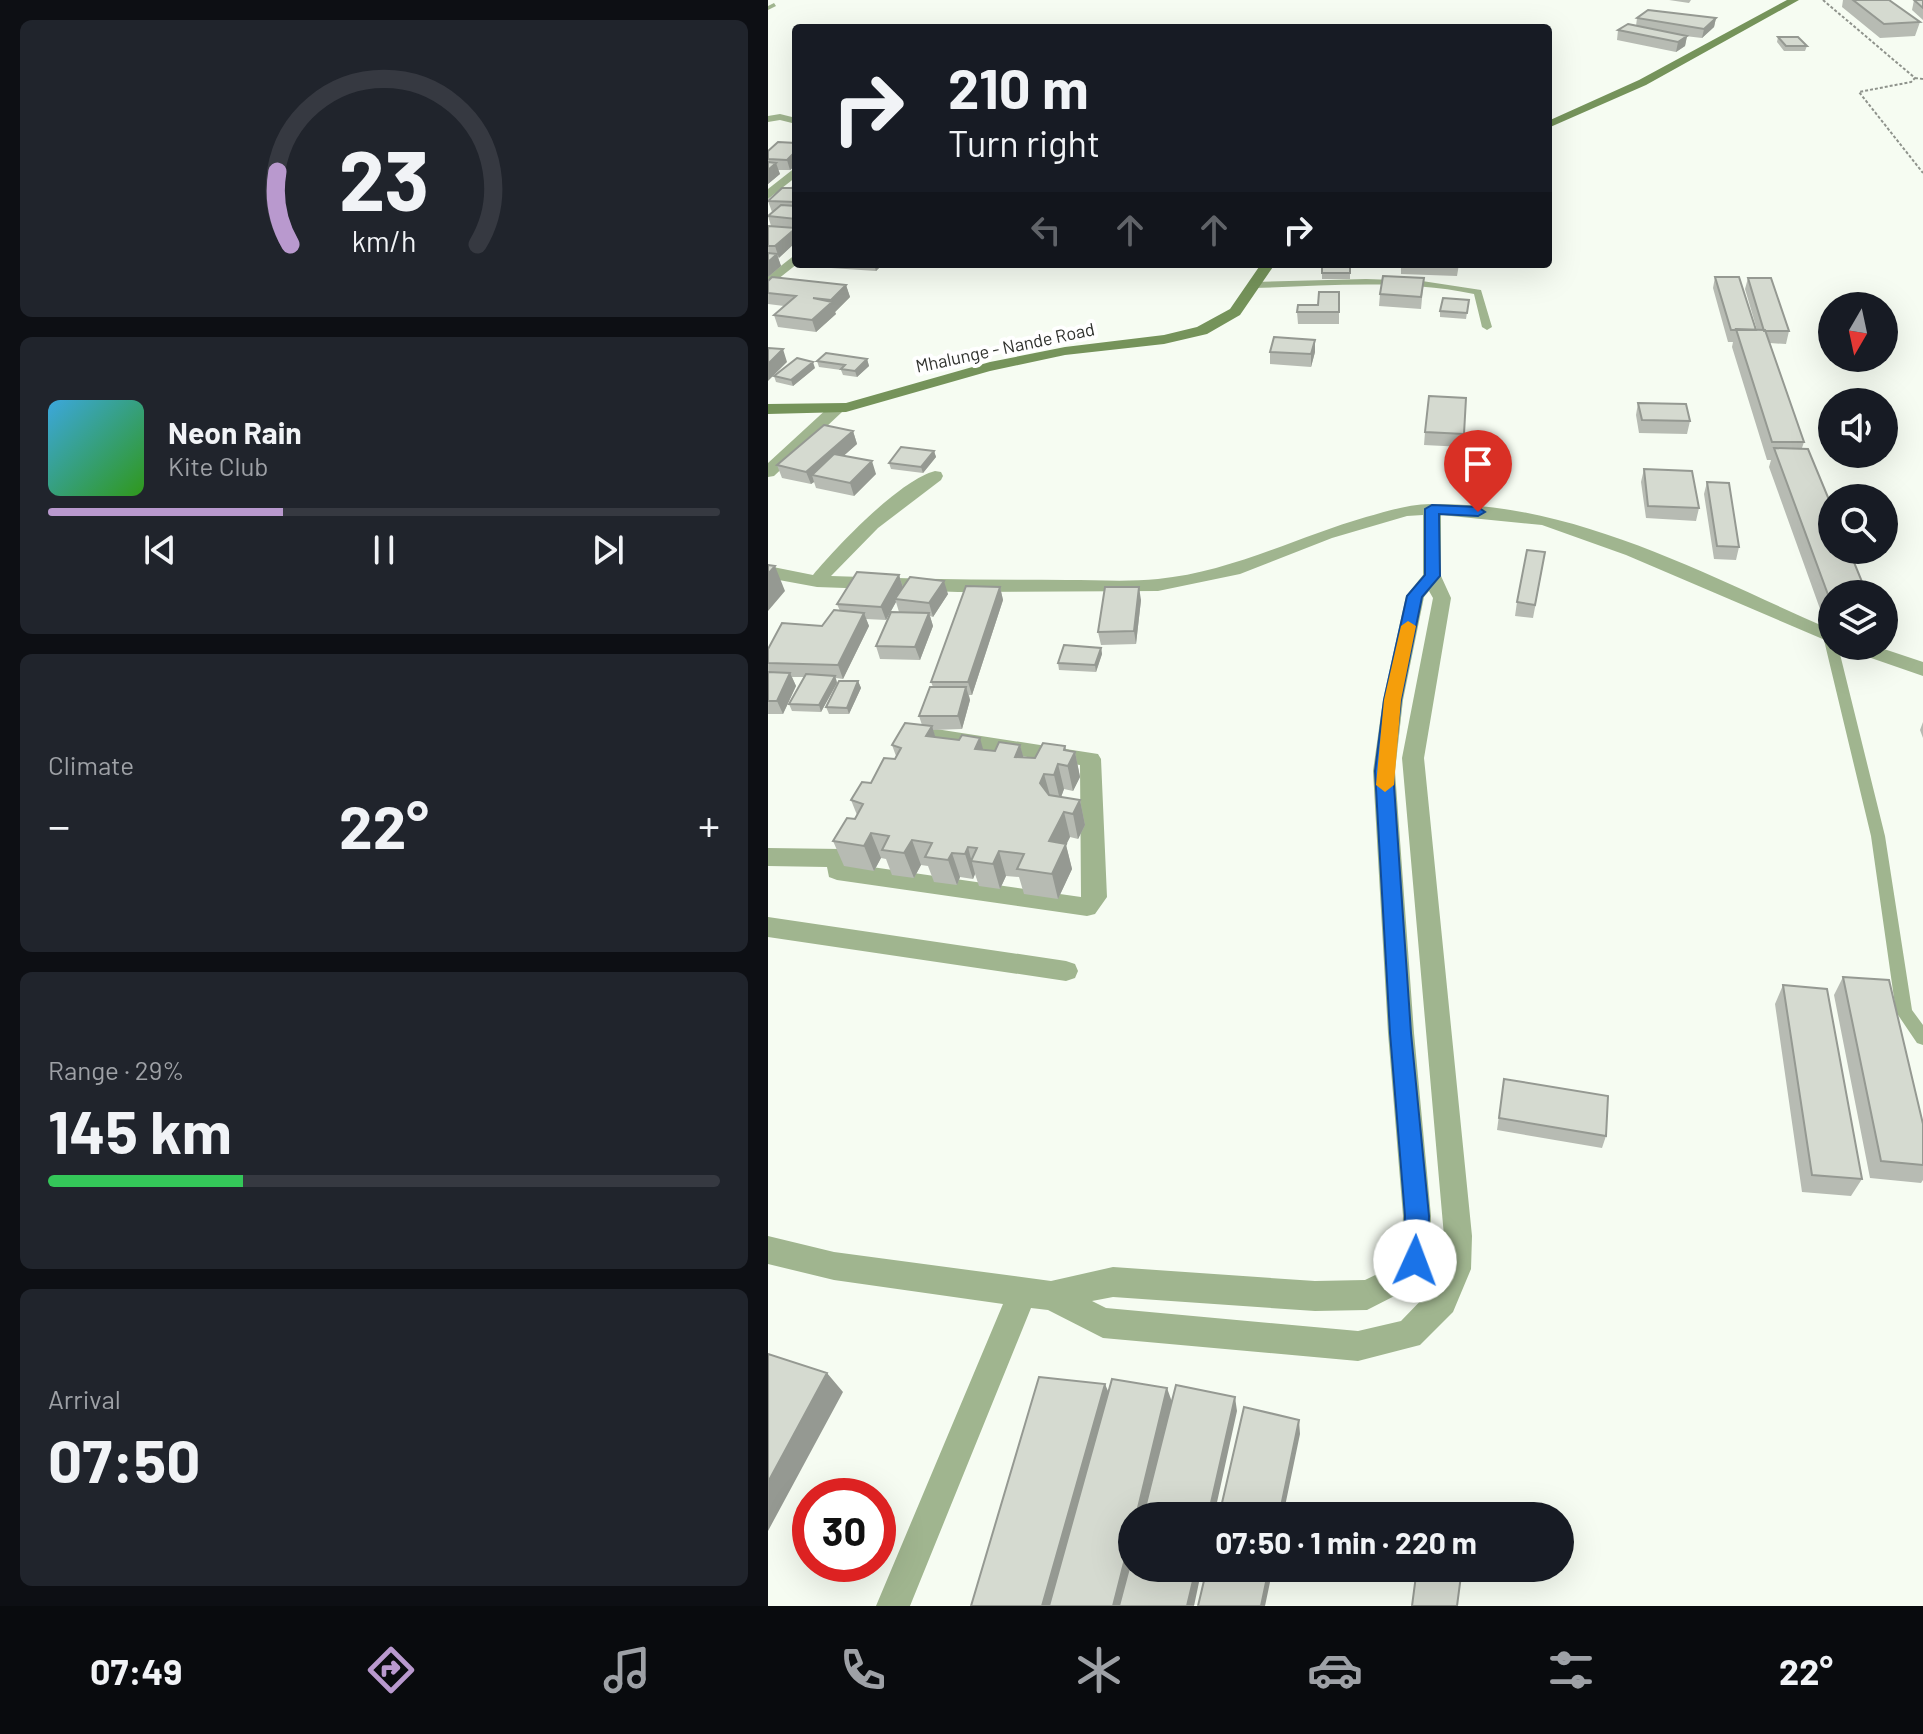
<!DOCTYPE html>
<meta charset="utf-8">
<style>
body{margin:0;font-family:Barlow,sans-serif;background:#20242c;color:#f1f3f6;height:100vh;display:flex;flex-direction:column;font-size:30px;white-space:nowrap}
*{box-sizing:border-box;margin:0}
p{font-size:26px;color:#9ea1a6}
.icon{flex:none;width:44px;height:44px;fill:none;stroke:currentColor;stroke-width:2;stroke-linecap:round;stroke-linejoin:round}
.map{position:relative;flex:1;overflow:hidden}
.drawer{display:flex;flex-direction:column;gap:20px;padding:20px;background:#0d0f14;width:768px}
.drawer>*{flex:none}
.top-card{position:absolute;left:24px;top:24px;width:760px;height:244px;border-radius:8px;box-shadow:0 8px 32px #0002;background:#171b24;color:#f1f3f6;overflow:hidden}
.needle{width:52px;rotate:189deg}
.controls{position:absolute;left:1050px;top:292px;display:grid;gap:16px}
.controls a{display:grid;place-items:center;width:80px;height:80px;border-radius:50%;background:#171b24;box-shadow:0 8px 32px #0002;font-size:40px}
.speed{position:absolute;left:24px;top:1478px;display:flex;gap:16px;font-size:40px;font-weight:700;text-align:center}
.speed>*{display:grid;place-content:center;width:104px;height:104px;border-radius:50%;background:#171b24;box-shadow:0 8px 32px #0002;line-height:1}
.speed .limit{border:12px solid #d22;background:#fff;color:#111}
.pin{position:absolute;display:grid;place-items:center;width:68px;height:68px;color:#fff;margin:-82px -34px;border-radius:50% 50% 50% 0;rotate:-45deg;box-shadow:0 0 8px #0007}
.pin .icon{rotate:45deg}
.me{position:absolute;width:88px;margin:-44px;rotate:2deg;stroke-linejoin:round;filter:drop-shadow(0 0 6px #0008)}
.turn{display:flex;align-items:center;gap:28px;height:168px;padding:0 24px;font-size:36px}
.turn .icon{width:104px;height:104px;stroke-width:2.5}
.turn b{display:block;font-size:56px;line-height:68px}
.lanes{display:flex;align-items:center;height:76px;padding:0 24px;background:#0003;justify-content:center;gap:40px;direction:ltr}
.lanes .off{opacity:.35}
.big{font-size:60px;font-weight:700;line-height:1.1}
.drawer .tile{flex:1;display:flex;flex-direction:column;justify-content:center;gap:12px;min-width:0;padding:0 28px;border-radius:12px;background:#20242c}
.drawer .dial{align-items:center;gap:0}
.dial svg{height:208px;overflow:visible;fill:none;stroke:#363941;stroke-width:7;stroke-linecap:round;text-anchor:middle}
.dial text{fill:#f1f3f6;stroke:none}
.song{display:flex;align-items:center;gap:24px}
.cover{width:96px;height:96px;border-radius:12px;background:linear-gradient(135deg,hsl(200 70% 55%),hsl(110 70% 35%))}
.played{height:8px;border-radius:4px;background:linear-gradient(90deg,#b999ce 35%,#363941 35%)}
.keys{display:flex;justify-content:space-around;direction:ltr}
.heat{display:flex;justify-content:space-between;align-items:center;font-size:44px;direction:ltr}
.charge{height:12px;border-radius:6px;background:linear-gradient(90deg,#34c759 29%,#363941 0)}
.trip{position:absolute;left:350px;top:1502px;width:456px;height:80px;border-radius:40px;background:#171b24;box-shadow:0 8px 32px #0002;font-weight:700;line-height:80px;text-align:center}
.tab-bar{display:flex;height:128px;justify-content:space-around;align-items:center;background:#090b0e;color:#9ea1a6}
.tab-bar .icon{width:56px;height:56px}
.tab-bar .on{color:#b999ce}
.tab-bar b{font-size:36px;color:#f1f3f6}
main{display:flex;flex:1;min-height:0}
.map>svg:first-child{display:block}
</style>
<main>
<section class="drawer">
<div class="tile dial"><svg viewBox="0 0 100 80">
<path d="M14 69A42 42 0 1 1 86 69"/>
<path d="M14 69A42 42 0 0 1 9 41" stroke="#b999ce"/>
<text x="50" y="56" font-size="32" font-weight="700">23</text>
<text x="50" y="72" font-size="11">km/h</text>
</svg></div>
<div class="tile">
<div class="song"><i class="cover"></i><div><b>Neon Rain</b><p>Kite Club</p></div></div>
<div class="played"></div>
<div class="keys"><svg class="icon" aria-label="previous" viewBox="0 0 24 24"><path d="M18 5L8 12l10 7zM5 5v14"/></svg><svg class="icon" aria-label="pause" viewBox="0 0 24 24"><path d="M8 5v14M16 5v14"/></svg><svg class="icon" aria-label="next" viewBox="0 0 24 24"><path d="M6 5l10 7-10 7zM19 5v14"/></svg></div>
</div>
<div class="tile"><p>Climate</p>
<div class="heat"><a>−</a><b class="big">22°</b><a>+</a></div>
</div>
<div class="tile"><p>Range · 29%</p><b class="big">145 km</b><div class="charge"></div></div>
<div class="tile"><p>Arrival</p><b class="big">07:50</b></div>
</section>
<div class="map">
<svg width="1155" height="1606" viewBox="0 0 1155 1606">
<rect width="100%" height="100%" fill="#f6fcf2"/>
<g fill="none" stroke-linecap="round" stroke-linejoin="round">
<!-- path -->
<path stroke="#8f938c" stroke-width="2" stroke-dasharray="3 2" stroke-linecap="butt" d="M1055,0L1147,78L1143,82L1091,92L1155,173
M1147,78L1155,79"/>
<!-- service -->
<path fill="#a0b58f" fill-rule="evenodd" d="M6,3L8,6L0,10V6Z
M598,279L654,281L713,290L724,327L719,330L714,327L706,294C633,279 559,286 485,288L481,285L485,282Z
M1061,632L1064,633V646H1070L1117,836L1144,1010L1155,1025V1045L1149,1043L1128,1012L1103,836L1055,636Z"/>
<!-- minor -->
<path fill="#a0b58f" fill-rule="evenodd" d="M12,114L28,118V124L12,120L0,122V116Z
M28,167V177L0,199V189Z
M28,254L29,264L0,287V276Z
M68,404L74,406V412L6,476L0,477V463L62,406Z
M167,471L173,472L175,476L173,480L110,528L63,576C142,579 221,580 299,580C329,580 361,582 390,579C463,572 529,537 598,517C620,511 641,504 663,504C805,501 937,575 1064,630V643L858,555L774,525L673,515V576L683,598L656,758L704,1236L703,1269L685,1312L652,1345L590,1361L335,1338L280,1310L263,1308L142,1606H108L235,1304L66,1280L0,1264V1236L66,1252L283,1281L345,1267L547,1281L597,1280L626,1266L633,1256L635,1216L620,1033L605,771L615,700L638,596L655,575V515L639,516L564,538L472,574L390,591L190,592L49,587L0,578V566L45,575C69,546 132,480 167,471ZM661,591L665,598L634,758L676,1236L673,1268L663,1290L633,1321L590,1331L338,1308L324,1301L345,1297L547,1311L599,1310L646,1286L657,1271L662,1261L663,1216L646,1033L627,771L635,700L656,597Z
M1077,646H1107L1155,662V676L1080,650Z
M168,729L330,754L333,759L339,897L327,914L319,916L69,880L61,877L59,867L0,866V848L73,849L81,852L84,858L83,864L313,897L312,765L168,743C155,744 145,752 133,748L129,743L144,732Z
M0,917L298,961L307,964L310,971L307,978L298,981L0,937Z"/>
<!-- secondary -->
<path fill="#75935a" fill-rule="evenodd" d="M1019,0H1031L878,85L780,128V121L871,80Z
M493,264H507L472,315L439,334L396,344L297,355L222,371L78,412L0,414V404L78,403L222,362L297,347L396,335L429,327L462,309Z"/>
</g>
<!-- wall -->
<path fill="#b7bbb3" d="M901,0H923L921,3Z
M1075,0H1121L1152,22L1147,36L1112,38L1074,7Z
M1146,0H1155V20L1144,10Z
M869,18H948L946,27L934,38L917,36H919L917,46L908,52L849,40L850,30L868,26Z
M1010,37L1039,46L1037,51H1016L1009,42Z
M28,143V165L22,170H10L12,174L0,184V151Z
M28,183V242L10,258L13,266L0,277V226H3L0,216L5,212H4L0,201L22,188Z
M48,264H115L108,271L48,267Z
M554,264H582V279H554Z
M633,264H691L689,276L633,274Z
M947,277L988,330H989L977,289L980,278L1021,331L1018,344L1002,343L1036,442L1034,448L1064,594V624L1056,620L1001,467L1003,460H999L964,347L965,342H960L945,288Z
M656,278L653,309L611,306L612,294Z
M0,281L78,285L82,297L67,312L68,314L48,332L10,327L6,315L16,306L0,304Z
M571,292V324H530L529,312L550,305Z
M701,300L698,319L672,317V311Z
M547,340V352L543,367L502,364V352Z
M99,359L101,366L89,377L75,375L73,370L51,367L49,361Z
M47,368L25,386L8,382L6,376Z
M698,398L695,447L656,445L657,432Z
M870,403L922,421L919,434L871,433L868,415Z
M85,431L89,444L75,456L108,474L86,496L48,488L46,482L43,484L14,478L9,465Z
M166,451L168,457L155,473L123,469L121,463Z
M876,469L931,508L928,521L878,518L873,482Z
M939,482L971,547L968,560L946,559L936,494Z
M775,565L765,618L747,616L749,602Z
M131,575L135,587L180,594L165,617L162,616L165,626L152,660L112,659L108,646L131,612L128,602L118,620L98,619L101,626L75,679L68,678L69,683L53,712L24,711L21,704L36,677H24L28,686L15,714H0V649L54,626L72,611L69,604Z
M232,587L235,600L204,695H201L202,700L194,729L165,730L167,737L215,750L227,751L252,745L255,757L267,758L298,751L307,752L312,777L305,791L296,789L293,797L312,800L317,825L310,839L302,837L298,845L304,869L290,899L256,894L251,877L238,876L232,889L211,886L207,874L205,879L192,877L189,885L166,882L160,866L153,865L146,878L124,875L118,859L113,858L106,871L76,866L65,841L89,815L83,800L103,783L127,759L128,756L124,745L154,725L151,716L165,687L163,682Z
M373,600L368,644L333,645L330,632Z
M333,648L334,654L328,672L291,670L290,663Z
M90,681L93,688L81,714H61L58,707Z
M1155,722V738L1152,730Z
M1075,977L1155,1124V1180L1153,1183L1102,1178L1066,995Z
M1015,985L1094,1179L1083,1196L1034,1192L1007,1004Z
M736,1079L838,1136L834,1148L729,1130Z"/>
<!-- shaded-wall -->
<path fill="#959992" d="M948,18L946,27L934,38L936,29Z
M919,36L917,46L908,52L910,42Z
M28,151V165L22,170L19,160Z
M8,163L12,174L0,184V170Z
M28,228V242L11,258L7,246Z
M9,254L13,266L0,277V262Z
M106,264H115L108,271Z
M78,285L82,297L67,312L68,314L48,332L44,320L64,302L63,300Z
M547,340V352L543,367V354Z
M15,349L19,362L0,381V364Z
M99,359L101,366L89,377L87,371Z
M45,362L47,368L25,386L23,380Z
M85,431L89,444L52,477L44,475L46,482L43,484L38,472Z
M166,451L168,457L155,473L153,467Z
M104,461L108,474L86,496L82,483Z
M7,566L17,591L0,611V574Z
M131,575L135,588L127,599L128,602L118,620L113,607Z
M176,581L180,594L165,617L161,603Z
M232,587L235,600L204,695L200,682Z
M371,587L373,600L368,644L366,631Z
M96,613L101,626L75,679L70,665Z
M161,613L165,626L152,660L147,647Z
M333,648L334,654L328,672L327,665Z
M22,673L28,686L15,714L9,701Z
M67,676L69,683L53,712L51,705Z
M90,681L93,688L81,714L79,708Z
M198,687L202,700L194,729L190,716Z
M164,726L172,752L158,736Z
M212,738L219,763L207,749Z
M252,745L259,770L247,757Z
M297,746L301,763L307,752L312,777L305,791L296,750Z
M290,764L296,789L292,800L286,775Z
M276,774L283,799L272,783Z
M312,800L317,825L310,839L305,814Z
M296,812L302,837L298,845L304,869L290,899L284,874L281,841Z
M103,833L113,858L106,871L96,846Z
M144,840L153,865L146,878L136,853Z
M200,847L207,874L205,879L197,854Z
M231,851L238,876L232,889L225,864Z
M184,853L192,877L189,885L180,860Z
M59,1373L75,1392L0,1531V1482Z
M337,1384L343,1398L285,1606H274Z
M399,1388L404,1402L376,1516H368Z
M467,1397L469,1411L446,1516H440Z
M531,1420L532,1434L515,1516H511Z
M364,1531V1564L354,1606H345Z
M428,1568H434L426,1606H419Z
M501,1568H505L497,1606H493Z"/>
<!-- building -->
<path fill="#d5dad0" stroke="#959992" stroke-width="2" d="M1085,0H1121L1152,22L1116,24Z
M1146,0H1155V8Z
M880,10L948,18L936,29L869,18Z
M860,24L919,36L910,42L850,30Z
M1010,37H1030L1039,46H1018Z
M10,142L28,143V151L19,160L0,159V151Z
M0,162L8,163L0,170Z
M14,188H28V202L0,201Z
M13,205L28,206V219L0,216Z
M0,226L28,228L7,246H0Z
M0,253L9,254L0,262Z
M554,264H582V273H554Z
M615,276L656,278L653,297L612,294Z
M4,277L78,285L63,300L45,298L64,302L44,320L6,315L28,296L0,293V281Z
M947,277H971L988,330H963Z
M980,278H1003L1021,331H996Z
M551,292H571V312H529L530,305H550Z
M675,298L701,300L699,313L672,311Z
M968,329L997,330L1036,442H1004Z
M506,337L547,340L543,354L502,352Z
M0,348L15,349L0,364Z
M58,353L99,359L87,371L73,369L77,365L49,361Z
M29,358L45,362L23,380L6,376Z
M661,396L698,398L696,434L657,432Z
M870,403L918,404L922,421L874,420Z
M56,425L85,431L38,472L9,465Z
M133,447L166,451L153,467L121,463Z
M1006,448L1040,449L1064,507V550H1081L1099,594H1064V601L1062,600Z
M66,454L104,461L82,483L44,475Z
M876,469L924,471L931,508L880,506Z
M939,482L961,483L971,547L949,546Z
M759,550L777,552L767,605L749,602Z
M0,565L7,566L0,574Z
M89,572L131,575L113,607L69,604Z
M142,577L176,581L161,603L127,599Z
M198,586L232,587L200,682H163Z
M337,587H371L366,631L330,632Z
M66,610L96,613L70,665L0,663V649L14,623L54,626Z
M123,612L161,613L147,647L108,646Z
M296,645L333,648L327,665L290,663Z
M0,672L22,673L9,701H0Z
M38,674L67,676L51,705L21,704Z
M71,681H90L79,708L58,707Z
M162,687H198L190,716H151Z
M137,723L164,726L158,736L191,740L194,735L212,738L207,749L227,751L231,742L252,745L247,757L267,758L275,743L297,746L296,750L307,752L300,766L290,764L286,775L276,774L272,783L281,795L312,800L305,814L296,812L281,841L298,844L284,874L249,869L256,854L231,851L225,864L203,861L209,848L200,847L197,854L184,853L180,860L157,857L164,843L144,840L136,853L114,850L121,836L103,833L96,846L65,841L79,818L87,819L95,804L83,800L94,782L103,783L116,758L127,759L133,748L124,745Z
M1075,977L1121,980L1155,1124V1165L1113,1161Z
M1015,985L1059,989L1094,1179L1044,1175Z
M736,1079L840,1096L838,1136L731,1118Z
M0,1354L59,1373L0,1482Z
M271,1377L337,1384L274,1606H203Z
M344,1379L399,1388L368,1516H364V1531L345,1606H281Z
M408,1385L467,1397L440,1516H375Z
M476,1407L531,1420L511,1516H451Z
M364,1557V1568H428L419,1606H351Z
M439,1568H501L493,1606H430Z
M649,1568H694L689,1606H644Z"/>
<!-- route -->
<path fill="#1a73e8" stroke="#114b97" stroke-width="2" d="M664,505L710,507L717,512L710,516L671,514L672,576L654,597L633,700L625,771L643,1033L661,1216L660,1261L656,1269L647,1273L639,1269L635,1261L637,1216L622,1033L607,771L616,700L639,596L657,575V509Z"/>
<!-- slow -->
<path fill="#f59e0b" d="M640,621L648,626L633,700L626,785L617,792L608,785L616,700L633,626Z"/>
<g text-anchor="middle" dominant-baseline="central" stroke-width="8" stroke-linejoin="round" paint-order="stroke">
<!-- far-street labels -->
<g font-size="18" fill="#30322e" stroke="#fff">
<text transform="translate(237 347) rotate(-12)">Mhalunge - Nande Road</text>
</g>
</g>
</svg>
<div class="controls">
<a><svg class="needle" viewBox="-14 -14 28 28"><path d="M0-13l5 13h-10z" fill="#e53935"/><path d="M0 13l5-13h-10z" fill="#9ea1a6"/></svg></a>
<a><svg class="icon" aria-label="sound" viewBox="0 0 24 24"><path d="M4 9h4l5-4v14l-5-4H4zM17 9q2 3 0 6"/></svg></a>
<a><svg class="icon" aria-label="search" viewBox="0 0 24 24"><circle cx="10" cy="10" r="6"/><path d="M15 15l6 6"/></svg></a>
<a><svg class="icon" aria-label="layers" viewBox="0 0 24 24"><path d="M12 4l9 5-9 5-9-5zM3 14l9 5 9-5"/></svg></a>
</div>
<div class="speed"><div class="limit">30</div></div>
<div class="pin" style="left:710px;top:512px;background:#d93025"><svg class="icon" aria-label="arrive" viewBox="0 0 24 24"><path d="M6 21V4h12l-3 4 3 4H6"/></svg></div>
<svg class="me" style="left:647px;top:1261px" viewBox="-20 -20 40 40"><circle r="19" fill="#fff"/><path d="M0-13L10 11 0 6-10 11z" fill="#1a73e8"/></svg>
<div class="trip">07:50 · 1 min · 220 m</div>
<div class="top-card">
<div class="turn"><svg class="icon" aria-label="right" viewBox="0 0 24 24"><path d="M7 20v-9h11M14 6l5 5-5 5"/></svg><div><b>210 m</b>Turn right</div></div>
<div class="lanes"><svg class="icon off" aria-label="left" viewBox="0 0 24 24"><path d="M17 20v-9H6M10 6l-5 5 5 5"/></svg><svg class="icon off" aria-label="ahead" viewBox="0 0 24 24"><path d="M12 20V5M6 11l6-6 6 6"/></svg><svg class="icon off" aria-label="ahead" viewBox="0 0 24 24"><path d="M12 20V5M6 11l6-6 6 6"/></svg><svg class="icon" aria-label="right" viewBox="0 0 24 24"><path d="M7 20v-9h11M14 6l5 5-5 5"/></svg></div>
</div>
</div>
</main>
<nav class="tab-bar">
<b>07:49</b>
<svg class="icon on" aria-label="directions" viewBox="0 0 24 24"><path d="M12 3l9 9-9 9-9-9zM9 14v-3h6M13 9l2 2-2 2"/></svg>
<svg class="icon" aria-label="music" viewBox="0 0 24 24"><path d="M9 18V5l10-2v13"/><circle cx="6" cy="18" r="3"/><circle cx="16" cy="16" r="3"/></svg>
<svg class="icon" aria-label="phone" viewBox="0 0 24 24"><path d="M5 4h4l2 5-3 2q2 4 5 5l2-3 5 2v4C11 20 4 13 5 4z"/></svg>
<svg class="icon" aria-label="climate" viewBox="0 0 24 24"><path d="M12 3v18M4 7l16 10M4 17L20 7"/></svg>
<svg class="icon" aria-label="car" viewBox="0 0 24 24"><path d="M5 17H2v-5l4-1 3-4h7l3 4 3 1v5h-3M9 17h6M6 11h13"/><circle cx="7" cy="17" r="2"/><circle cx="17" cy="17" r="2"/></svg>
<svg class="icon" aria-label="filters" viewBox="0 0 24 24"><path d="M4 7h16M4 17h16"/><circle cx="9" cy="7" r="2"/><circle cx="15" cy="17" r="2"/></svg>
<b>22°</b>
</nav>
